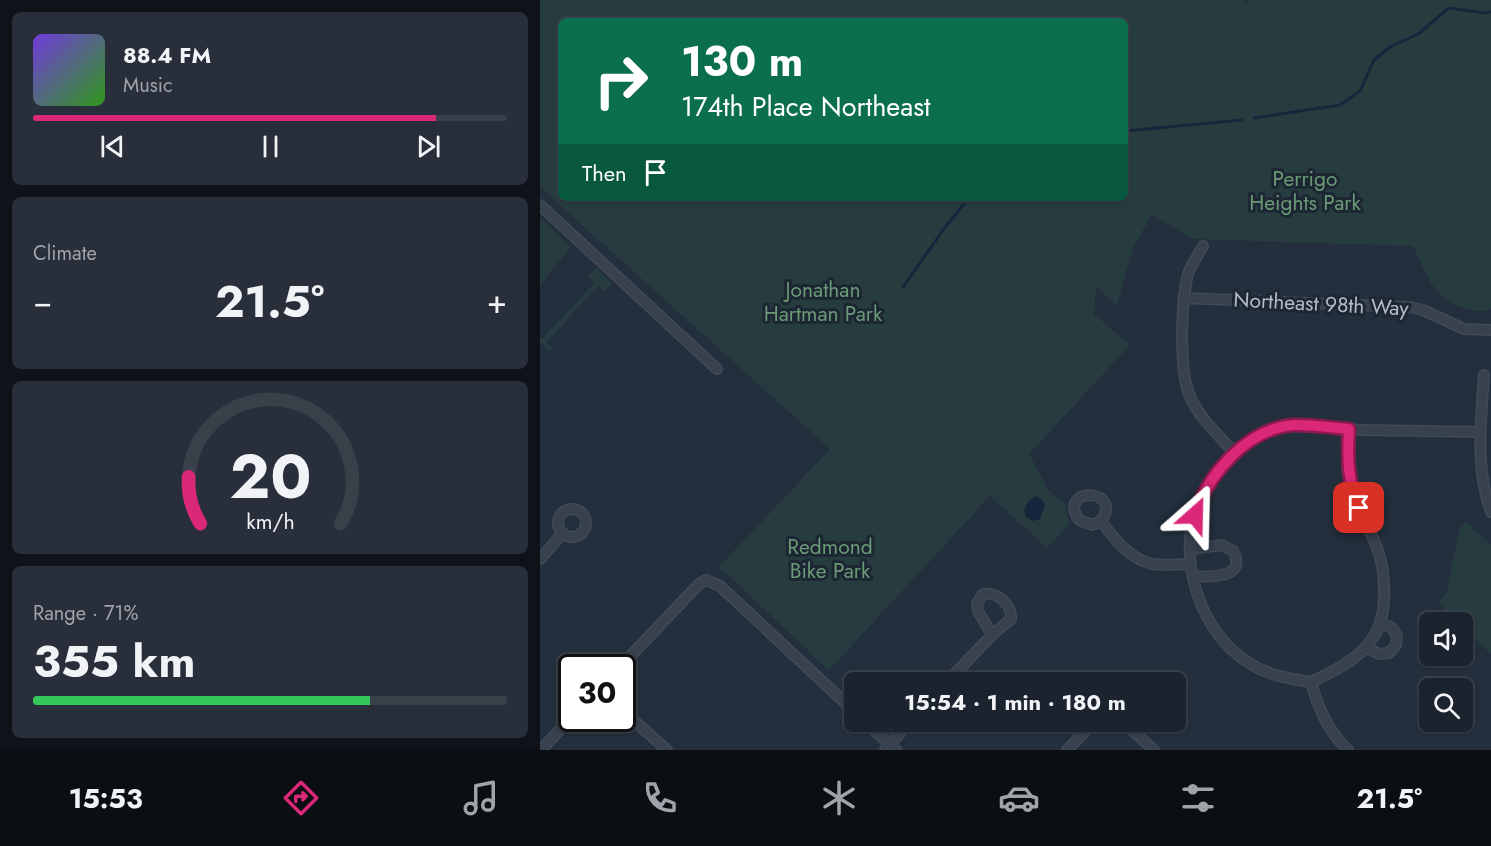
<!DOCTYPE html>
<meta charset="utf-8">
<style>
body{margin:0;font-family:Jost,sans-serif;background:#282f3a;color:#f1f3f6;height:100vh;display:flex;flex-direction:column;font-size:22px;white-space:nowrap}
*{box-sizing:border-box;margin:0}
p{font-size:20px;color:#a0a4aa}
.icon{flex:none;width:33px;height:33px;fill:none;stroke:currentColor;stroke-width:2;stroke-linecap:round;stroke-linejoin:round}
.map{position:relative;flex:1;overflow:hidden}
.details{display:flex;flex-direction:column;gap:12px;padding:12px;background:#0f1319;width:540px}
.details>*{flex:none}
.hud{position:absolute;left:18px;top:18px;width:570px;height:183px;border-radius:9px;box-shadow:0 2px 4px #0004,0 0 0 2px #39404a;background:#0b6e4f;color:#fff;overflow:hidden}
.fabs{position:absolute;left:879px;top:612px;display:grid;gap:12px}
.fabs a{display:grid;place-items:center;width:54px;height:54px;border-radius:9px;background:#1b232e;box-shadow:0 2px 4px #0004,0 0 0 2px #39404a;font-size:30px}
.speed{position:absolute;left:18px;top:654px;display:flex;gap:12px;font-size:30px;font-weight:700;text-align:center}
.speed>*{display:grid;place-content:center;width:78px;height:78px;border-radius:50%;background:#1b232e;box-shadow:0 2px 4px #0004,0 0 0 2px #39404a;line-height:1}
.speed .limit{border:3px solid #111;border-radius:9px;background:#fff;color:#111}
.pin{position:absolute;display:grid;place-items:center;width:51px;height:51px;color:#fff;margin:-26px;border-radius:12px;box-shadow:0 3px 9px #0006}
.me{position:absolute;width:66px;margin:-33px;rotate:25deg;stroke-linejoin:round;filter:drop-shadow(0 0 4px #0008)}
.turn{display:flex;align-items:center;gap:21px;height:126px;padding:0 24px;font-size:27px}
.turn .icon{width:78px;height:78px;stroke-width:2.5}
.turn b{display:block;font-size:42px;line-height:51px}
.then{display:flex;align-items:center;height:57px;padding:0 24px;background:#0003;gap:12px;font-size:22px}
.big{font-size:45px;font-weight:700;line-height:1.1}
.details .card{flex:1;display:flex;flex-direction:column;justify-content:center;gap:9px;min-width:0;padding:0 21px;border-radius:9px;background:#282f3a}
.details .dial{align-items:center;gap:0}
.dial svg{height:156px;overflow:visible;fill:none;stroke:#39404a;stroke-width:7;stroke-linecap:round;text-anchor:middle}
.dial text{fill:#f1f3f6;stroke:none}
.song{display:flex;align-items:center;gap:18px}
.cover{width:72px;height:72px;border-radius:9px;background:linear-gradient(135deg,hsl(260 70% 55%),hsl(110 70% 35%))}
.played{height:6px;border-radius:3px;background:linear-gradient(90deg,#db2777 85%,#39404a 85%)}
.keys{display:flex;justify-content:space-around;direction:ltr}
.heat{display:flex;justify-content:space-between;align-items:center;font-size:33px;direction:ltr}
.charge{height:9px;border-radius:4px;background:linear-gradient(90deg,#34c759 71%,#39404a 0)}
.trip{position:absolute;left:304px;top:672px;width:342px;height:60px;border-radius:9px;background:#1b232e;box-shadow:0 2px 4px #0004,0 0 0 2px #39404a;font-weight:700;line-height:60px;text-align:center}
.menu{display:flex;height:96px;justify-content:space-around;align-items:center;background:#0b0e12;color:#a0a4aa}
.menu .icon{width:42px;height:42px}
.menu .active{color:#db2777}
.menu b{font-size:27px;color:#f1f3f6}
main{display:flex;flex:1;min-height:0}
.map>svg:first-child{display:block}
</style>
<main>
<section class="details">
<div class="card">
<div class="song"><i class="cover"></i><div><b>88.4 FM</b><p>Music</p></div></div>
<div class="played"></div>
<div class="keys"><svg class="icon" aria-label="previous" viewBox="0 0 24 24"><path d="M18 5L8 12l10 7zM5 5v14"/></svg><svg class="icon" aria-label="pause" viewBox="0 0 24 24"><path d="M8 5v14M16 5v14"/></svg><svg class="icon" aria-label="next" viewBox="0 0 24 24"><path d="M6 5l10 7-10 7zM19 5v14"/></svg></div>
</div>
<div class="card"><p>Climate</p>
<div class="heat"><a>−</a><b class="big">21.5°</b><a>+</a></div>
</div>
<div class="card dial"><svg viewBox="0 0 100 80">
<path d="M14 69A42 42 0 1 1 86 69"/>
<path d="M14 69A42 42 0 0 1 8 45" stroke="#db2777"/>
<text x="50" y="56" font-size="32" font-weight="700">20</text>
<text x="50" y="72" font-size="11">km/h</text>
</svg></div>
<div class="card"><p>Range · 71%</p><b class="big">355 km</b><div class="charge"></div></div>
</section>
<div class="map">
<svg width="951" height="750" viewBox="0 0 951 750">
<rect width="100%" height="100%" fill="#242f3e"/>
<!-- green -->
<path fill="#263c3f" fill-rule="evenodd" d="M0,0H703L706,3L710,0H951V309C942,313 937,311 928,309C893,302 887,274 873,246L654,239L612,215L593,247L577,305L556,287L554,314L590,345L489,454L508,489L526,506L529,524L507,548L450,496L289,670L179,567L290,449L0,187ZM21,21H585V198H21Z
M0,218L31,247L0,285Z
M56,268L72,284L65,292L58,286L6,343L13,349L10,351L0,342V337L2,339L54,283L48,276Z
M926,522L951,545V654L923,626L922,622H919L898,602L907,592L919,530Z"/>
<!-- water -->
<path fill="#17263c" d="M495,496L501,498L505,505L500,519L493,521L486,517L484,511L488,502Z"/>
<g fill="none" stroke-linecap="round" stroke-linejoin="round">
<!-- stream -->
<path stroke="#17263c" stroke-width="3" d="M714,118L800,105L820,91L834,60L850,47L878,34L909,8L945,13L951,12
M585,131L702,120
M363,287L406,226L429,198"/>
<defs>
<path id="street" d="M0,205L177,369
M663,246C658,255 651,265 648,274C641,302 639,368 649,394C658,417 678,435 694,452
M643,298L869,307L883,310L924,329L951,330
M944,375C941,420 935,468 951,512
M18 523a14 14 0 1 1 28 0a14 14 0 1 1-28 0Z
M561,521L552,525L539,520C516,486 585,488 561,521C574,538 589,559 612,564C624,566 638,564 650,564
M650,549L682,545L693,551C708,579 670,576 653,577
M0,559L23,533
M826,647L839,654L849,653L856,645L857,636L852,628L842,623
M79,668L159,584L166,580L180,586L315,712
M407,682L452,635L471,619C473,605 455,589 442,595L437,604L438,611L452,635
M771,682C751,679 732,676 714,666C667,639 644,581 651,529C655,492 690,450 723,434C754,420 789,429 822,430C861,431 901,431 940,432
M771,682C815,662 847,642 844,589C844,575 842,561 837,548C830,528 817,510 811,489C805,470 807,448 809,429
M771,682C778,708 788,731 808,750
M82,710L127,750
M325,722L356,750
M583,722L614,750
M1,750L32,717
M345,750L370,722
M527,750L554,722"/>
</defs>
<!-- street casing -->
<use href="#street" stroke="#414a57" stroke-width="12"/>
<!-- street -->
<use href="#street" stroke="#38414e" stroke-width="9"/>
</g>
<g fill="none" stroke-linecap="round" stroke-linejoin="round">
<defs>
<path id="route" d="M655,515C668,474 707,429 753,425C771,424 791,428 809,429C807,458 808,482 819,508"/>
</defs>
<!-- route casing -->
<use href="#route" stroke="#8e194d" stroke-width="15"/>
<!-- route -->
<use href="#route" stroke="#db2777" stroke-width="10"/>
</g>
<g text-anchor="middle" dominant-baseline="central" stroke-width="6" stroke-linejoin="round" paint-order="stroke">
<!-- park labels -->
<g font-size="21" fill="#6b9a76" stroke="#1d2633">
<text x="765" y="179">Perrigo<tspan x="765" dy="24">Heights Park</tspan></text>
<text x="283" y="290">Jonathan<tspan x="283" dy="24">Hartman Park</tspan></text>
<text x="290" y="547">Redmond<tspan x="290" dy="24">Bike Park</tspan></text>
</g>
<!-- street labels -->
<g font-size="21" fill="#b4bcc9" stroke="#1d2633">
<text transform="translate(781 304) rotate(3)">Northeast 98th Way</text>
</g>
</g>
</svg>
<div class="fabs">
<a><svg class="icon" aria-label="sound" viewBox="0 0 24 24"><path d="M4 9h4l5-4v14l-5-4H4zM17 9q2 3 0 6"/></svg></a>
<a><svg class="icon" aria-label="search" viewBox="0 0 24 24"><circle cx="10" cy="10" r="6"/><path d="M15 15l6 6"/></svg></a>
</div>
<div class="speed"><div class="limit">30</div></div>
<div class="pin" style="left:819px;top:508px;background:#d93025"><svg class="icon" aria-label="arrive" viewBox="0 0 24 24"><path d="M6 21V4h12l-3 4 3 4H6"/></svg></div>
<svg class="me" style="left:655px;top:515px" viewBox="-20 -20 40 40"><path d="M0-17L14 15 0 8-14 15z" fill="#db2777" stroke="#fff" stroke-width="4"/></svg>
<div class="trip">15:54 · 1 min · 180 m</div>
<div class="hud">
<div class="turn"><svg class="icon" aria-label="right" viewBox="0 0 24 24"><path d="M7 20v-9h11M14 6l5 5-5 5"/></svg><div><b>130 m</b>174th Place Northeast</div></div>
<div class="then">Then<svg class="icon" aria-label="arrive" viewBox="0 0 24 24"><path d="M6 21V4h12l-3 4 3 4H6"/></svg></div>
</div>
</div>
</main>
<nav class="menu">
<b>15:53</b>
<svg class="icon active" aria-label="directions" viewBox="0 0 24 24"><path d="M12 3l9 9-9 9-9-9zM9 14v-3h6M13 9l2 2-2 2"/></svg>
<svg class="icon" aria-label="music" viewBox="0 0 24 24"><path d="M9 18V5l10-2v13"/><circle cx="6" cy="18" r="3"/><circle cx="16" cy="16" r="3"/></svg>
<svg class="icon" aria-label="phone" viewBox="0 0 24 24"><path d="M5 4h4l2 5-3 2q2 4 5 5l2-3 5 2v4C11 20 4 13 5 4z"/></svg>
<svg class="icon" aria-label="climate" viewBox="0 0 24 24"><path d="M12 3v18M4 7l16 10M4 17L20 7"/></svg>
<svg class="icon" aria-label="car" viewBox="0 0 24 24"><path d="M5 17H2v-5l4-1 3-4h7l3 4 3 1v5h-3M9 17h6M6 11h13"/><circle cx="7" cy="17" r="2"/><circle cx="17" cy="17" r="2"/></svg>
<svg class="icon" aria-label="filters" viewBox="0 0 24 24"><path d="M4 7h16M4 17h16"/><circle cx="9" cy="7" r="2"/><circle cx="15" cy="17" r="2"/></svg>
<b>21.5°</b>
</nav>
